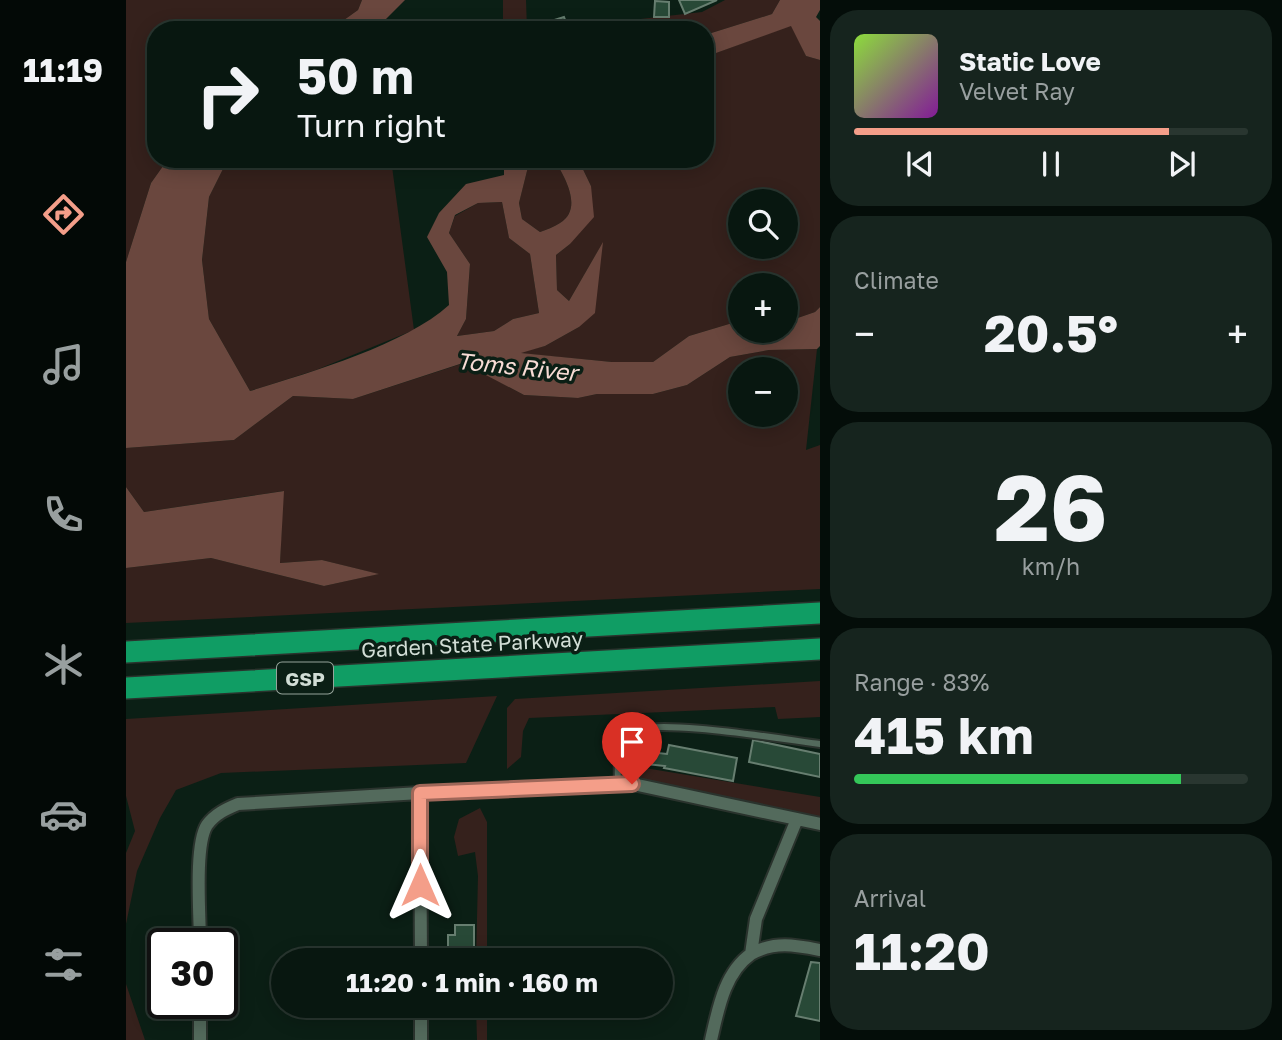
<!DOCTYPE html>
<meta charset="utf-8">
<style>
body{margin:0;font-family:"Golos Text",sans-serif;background:#16241e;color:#f1f3f6;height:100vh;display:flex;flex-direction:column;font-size:26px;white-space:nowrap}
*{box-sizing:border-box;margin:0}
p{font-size:23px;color:#989f9f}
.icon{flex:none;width:38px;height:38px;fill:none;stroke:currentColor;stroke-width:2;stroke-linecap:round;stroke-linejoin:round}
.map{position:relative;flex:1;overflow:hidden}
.drawer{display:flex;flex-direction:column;gap:10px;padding:10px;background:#040d09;width:462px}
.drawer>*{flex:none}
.top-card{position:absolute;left:21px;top:21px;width:567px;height:147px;border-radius:28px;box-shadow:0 4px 18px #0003,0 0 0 2px #293630;background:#081710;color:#f1f3f6;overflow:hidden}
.fabs{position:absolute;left:602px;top:189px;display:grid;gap:14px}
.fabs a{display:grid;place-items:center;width:70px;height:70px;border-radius:50%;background:#081710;box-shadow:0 4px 18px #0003,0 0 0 2px #293630;font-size:35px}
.speed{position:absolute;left:21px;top:928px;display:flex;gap:14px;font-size:35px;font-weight:700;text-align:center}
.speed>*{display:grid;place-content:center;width:91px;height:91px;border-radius:50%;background:#081710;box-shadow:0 4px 18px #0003,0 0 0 2px #293630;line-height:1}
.speed .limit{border:4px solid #111;border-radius:10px;background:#fff;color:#111}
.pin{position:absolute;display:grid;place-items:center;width:60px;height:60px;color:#fff;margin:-72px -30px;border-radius:50% 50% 50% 0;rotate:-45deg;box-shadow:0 0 7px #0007}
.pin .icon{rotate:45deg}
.me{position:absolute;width:77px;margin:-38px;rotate:0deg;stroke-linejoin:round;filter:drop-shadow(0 0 5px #0008)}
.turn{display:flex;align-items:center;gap:24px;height:147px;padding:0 35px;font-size:32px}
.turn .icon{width:91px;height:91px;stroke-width:2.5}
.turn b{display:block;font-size:49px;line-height:60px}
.big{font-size:52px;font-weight:700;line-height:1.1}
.drawer .card{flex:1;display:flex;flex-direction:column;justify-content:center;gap:10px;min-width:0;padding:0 24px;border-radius:28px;background:#16241e}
.drawer .dial{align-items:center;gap:0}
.dial b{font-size:91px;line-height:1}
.song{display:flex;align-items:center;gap:21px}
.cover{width:84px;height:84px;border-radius:10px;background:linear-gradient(135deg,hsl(90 70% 55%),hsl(290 70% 35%))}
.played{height:7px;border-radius:4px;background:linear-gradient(90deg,#f49e89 80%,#293630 80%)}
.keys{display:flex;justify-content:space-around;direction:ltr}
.heat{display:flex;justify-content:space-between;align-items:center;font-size:38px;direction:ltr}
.charge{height:10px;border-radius:5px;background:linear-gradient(90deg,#34c759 83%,#293630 0)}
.trip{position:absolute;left:145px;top:948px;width:402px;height:70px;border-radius:35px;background:#081710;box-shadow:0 4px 18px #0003,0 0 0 2px #293630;font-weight:700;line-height:70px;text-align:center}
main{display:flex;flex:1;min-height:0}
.dock{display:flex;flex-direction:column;width:126px;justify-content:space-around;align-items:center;background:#030906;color:#989f9f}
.dock .icon{width:49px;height:49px}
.dock .current{color:#f49e89}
.dock b{font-size:32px;color:#f1f3f6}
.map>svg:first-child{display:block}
</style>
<main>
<nav class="dock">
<b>11:19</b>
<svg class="icon current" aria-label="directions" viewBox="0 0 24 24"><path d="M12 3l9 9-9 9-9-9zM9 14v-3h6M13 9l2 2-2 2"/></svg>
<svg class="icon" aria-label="music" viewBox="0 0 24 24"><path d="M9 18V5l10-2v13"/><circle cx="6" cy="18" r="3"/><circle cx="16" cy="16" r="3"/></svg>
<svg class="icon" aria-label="phone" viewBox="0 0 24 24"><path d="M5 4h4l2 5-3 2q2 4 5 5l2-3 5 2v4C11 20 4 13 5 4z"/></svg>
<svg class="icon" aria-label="climate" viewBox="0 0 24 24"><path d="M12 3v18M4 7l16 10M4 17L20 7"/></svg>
<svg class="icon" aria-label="car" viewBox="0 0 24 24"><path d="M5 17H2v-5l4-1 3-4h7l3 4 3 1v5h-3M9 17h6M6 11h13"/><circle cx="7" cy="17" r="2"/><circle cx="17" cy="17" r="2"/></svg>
<svg class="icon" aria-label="filters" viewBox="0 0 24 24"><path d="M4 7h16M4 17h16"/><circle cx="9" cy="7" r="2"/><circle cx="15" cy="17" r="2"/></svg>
</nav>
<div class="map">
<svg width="694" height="1040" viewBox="0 0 694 1040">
<rect width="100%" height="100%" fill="#0b1f15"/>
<!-- green -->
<path fill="#35211c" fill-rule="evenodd" d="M0,0H236L232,10L204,30H30V159H42L25,183L0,262Z
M377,0H400L401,30H377Z
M599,0H654L646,14L579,35V30H486L497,21L576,12Z
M666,25L680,56L694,60V307L689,312L660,322V285H614V324H603L563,336L527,362H486L392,353L419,346L453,327L476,244L443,301L431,290L430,255L444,244L465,186L452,159H579V57ZM614,201H660V247H614Z
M102,159H265L288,330L190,370L124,391L83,319L76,260L83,197Z
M404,159H428C438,176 458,208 434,223C428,227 420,230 414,232L396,219L393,203Z
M376,202L383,238L404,254L413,313L387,319L368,331L331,336L340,319L344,264L323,233L329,216L352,203Z
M691,349L680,450L694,445V589L0,623V568L85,558L198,586L252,574L196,560L154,563L157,491L18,512L0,487V448L108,440L167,396L227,399L338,363L398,395L452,398L471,394H527L561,385L604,357L643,350ZM614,369H660V415H614Z
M694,681V717L652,719L649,707L403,718L397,731L395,757L381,769V708L389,699Z
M371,696L340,763L95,773L50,790L34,818L11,871L0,924V853L9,831L0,796V719Z
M507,766L694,797V818L506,778Z
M354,808L361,822V961H350L352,876L349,852L332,856L328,837L333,819Z
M0,984L19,1040H0Z
M350,1006H361V1040H351Z"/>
<!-- water -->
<path fill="#6a473e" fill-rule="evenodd" d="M236,0H279L249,30H204L232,10Z
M654,0H694V10L690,17L694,21V60L680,56L665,26L579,57V35L646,14Z
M42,159H102L83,197L76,260L83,319L124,391C182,373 279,345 323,305L321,272L301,237L313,213L340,184L378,175V159H404L393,203L396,219L414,232C420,230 428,227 434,223C458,208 438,176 428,159H452L465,186L468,217L444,244L430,255L431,290L443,301L477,242L469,313L453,327L419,346L395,353L486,362H527L563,336L603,324H614V331H660V322L689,312L694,307V346L691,349L643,350L604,357L561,385L527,394H471L452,398L398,395L337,363L227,399L167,396L108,440L0,448V262L25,183ZM376,202L383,238L404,254L413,313L387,319L368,331L331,336L340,319L344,264L323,233L329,215L352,203Z
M0,487L18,512L158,491L154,563L196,560L253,574L198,586L85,558L0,568Z"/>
<!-- building -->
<path fill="#284937" stroke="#677e70" stroke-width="2" d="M553,0H591L559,14Z
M529,1L543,2V17H528Z
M438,17L443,30H424L422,22Z
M627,740L694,754V777L623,762Z
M543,745L611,758L607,781L538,768L539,766L502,762L503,750L541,754Z
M329,925H348V961H322V935H329Z
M685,962L694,963V1021L670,1016Z"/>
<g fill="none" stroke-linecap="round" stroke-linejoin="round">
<defs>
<path id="lane" d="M492,785C492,771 489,743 502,733C523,716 661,740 694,744"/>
<path id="street" d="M294,793L295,961
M74,943C74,917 68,845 81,825C89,814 100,809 112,804L294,793L507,784L694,824
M625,954C648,941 669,945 694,950
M74,1003V1040
M295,1006V1040
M585,1040C592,1010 598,973 625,954L630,919L671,819"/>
<path id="highway" d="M0,652L694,613
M0,688L694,649"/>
</defs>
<!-- lane casing -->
<use href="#lane" stroke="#2a332d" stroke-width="10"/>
<!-- street casing -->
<use href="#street" stroke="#2a332d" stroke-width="16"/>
<!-- highway casing -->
<use href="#highway" stroke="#2a332d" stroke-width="24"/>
<!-- lane -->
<use href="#lane" stroke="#536a5c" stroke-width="6"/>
<!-- street -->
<use href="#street" stroke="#536a5c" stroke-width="12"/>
<!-- highway -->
<use href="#highway" stroke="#109d64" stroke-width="21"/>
</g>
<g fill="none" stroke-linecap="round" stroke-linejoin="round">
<defs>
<path id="route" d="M294,885V793L506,784"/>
</defs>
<!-- route casing -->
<use href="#route" stroke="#9f6759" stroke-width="18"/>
<!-- route -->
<use href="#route" stroke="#f49e89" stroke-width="12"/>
</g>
<g text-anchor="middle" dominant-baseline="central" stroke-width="7" stroke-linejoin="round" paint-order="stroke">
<!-- shield labels -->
<rect fill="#0b1f15" stroke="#96a49b" stroke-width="2" x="151" y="662.5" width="56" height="31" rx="5"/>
<g font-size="19" font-weight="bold" fill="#d1ddd5">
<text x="179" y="678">GSP</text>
</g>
<!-- street labels -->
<g font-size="21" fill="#d1ddd5" stroke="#0b1f15">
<text transform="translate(346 644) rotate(-3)">Garden State Parkway</text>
</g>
<!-- water labels -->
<g font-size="23" font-style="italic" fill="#f8dcd5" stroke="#0b1f15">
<text transform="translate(391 366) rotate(6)">Toms River</text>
</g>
</g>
</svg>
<div class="fabs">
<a><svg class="icon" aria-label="search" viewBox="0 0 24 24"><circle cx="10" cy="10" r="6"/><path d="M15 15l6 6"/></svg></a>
<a>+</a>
<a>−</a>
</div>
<div class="speed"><div class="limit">30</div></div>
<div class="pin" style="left:506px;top:784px;background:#d93025"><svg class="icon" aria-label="arrive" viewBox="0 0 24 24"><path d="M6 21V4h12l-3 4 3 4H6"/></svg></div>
<svg class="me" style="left:294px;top:885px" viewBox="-20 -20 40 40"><path d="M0-17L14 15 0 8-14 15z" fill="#f49e89" stroke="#fff" stroke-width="4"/></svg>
<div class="trip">11:20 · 1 min · 160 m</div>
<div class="top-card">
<div class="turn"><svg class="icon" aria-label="right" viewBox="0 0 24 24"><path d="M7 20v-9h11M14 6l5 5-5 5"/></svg><div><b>50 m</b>Turn right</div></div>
</div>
</div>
<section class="drawer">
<div class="card">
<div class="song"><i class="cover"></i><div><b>Static Love</b><p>Velvet Ray</p></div></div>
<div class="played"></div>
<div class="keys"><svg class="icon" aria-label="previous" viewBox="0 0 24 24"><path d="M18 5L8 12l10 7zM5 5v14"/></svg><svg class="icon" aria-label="pause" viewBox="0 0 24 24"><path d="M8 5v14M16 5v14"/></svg><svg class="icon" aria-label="next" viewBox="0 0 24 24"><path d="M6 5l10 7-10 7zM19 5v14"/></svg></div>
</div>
<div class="card"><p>Climate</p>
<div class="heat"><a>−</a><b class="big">20.5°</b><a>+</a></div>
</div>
<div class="card dial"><b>26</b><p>km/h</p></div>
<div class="card"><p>Range · 83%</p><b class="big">415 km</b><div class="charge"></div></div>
<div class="card"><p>Arrival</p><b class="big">11:20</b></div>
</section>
</main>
